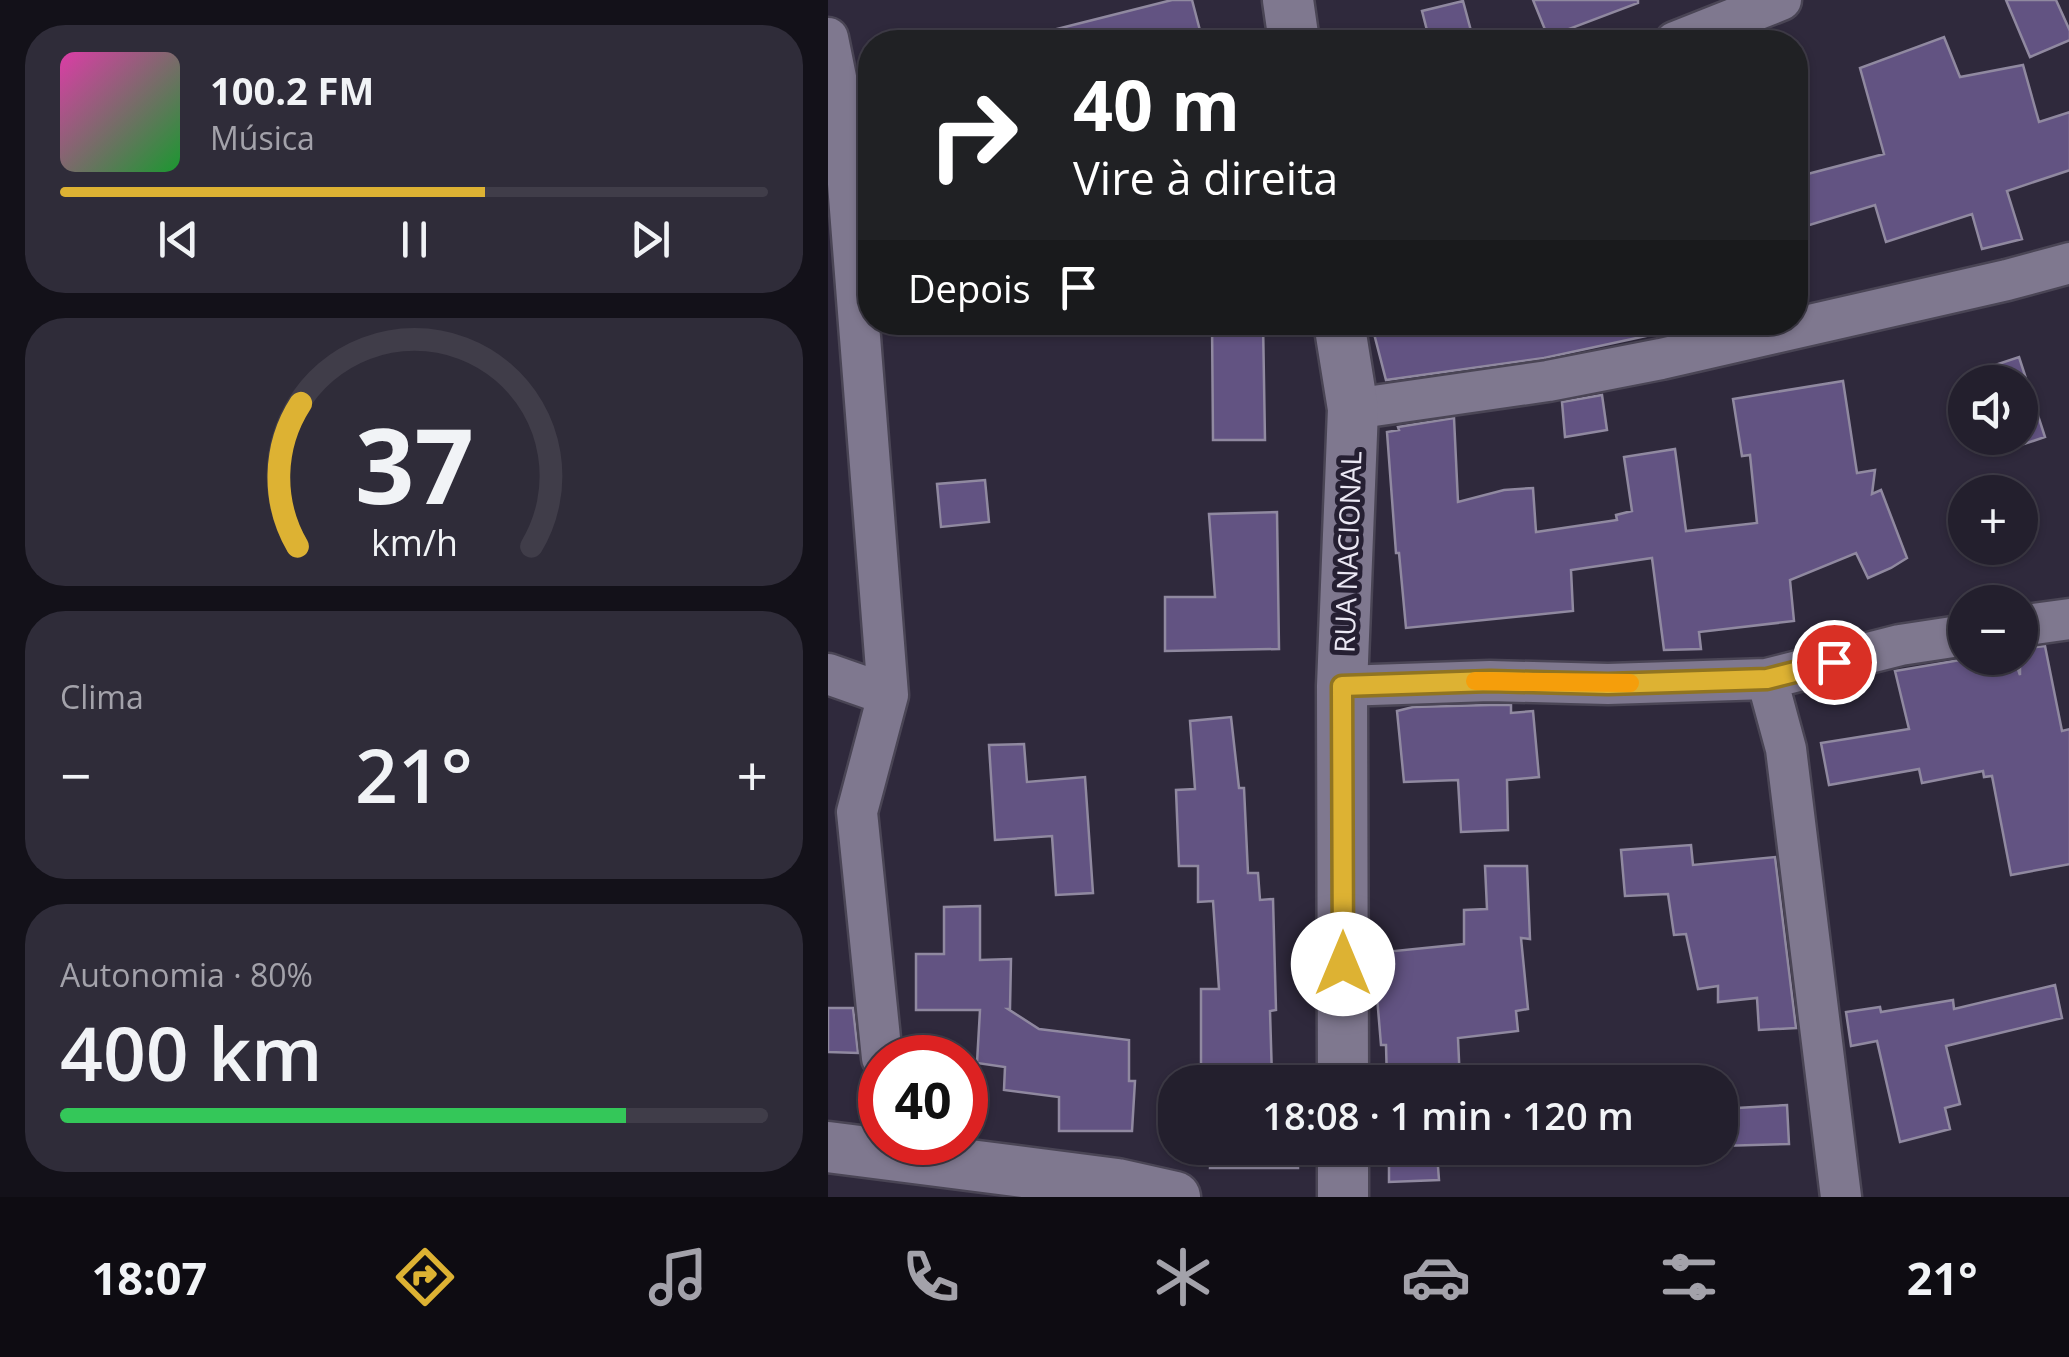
<!DOCTYPE html>
<html lang="pt">
<meta charset="utf-8">
<style>
body{margin:0;font-family:"Open Sans",sans-serif;background:#2f2c39;color:#f1f3f6;height:100vh;display:flex;flex-direction:column;font-size:38px;white-space:nowrap}
*{box-sizing:border-box;margin:0}
p{font-size:32px;color:#a3a2aa}
.icon{flex:none;width:55px;height:55px;fill:none;stroke:currentColor;stroke-width:2;stroke-linecap:round;stroke-linejoin:round}
.map{position:relative;flex:1;overflow:hidden}
.sheet{display:flex;flex-direction:column;gap:25px;padding:25px;background:#131119;width:828px}
.sheet>*{flex:none}
.guide{position:absolute;left:30px;top:30px;width:950px;height:305px;border-radius:40px;box-shadow:0 2px 8px #0004,0 0 0 2px #403d49;background:#202124;color:#fff;overflow:hidden}
.controls{position:absolute;left:1120px;top:365px;display:grid;gap:20px}
.controls a{display:grid;place-items:center;width:90px;height:90px;border-radius:50%;background:#231f2d;box-shadow:0 2px 8px #0004,0 0 0 2px #403d49;font-size:50px}
.speed{position:absolute;left:30px;top:1035px;display:flex;gap:20px;font-size:50px;font-weight:700;text-align:center}
.speed>*{display:grid;place-content:center;width:130px;height:130px;border-radius:50%;background:#231f2d;box-shadow:0 2px 8px #0004,0 0 0 2px #403d49;line-height:1}
.speed .limit{border:15px solid #d22;background:#fff;color:#111}
.pin{position:absolute;display:grid;place-items:center;width:85px;height:85px;color:#fff;margin:-42px;border:5px solid #fff;border-radius:50%;box-shadow:0 2px 10px #0007}
.me{position:absolute;width:110px;margin:-55px;rotate:0deg;stroke-linejoin:round;filter:drop-shadow(0 0 8px #0008)}
.turn{display:flex;align-items:center;gap:35px;height:210px;padding:0 50px;font-size:45px}
.turn .icon{width:130px;height:130px;stroke-width:2.5}
.turn b{display:block;font-size:70px;line-height:85px}
.then{display:flex;align-items:center;height:95px;padding:0 50px;background:#0003;gap:20px;font-size:38px}
.big{font-size:75px;font-weight:600;line-height:1.1}
.sheet .card{flex:1;display:flex;flex-direction:column;justify-content:center;gap:15px;min-width:0;padding:0 35px;border-radius:40px;background:#2f2c39}
.sheet .dial{align-items:center;gap:0}
.dial svg{height:260px;overflow:visible;fill:none;stroke:#403d49;stroke-width:7;stroke-linecap:round;text-anchor:middle}
.dial text{fill:#f1f3f6;stroke:none}
.song{display:flex;align-items:center;gap:30px}
.cover{width:120px;height:120px;border-radius:15px;background:linear-gradient(135deg,hsl(320 70% 55%),hsl(130 70% 35%))}
.played{height:10px;border-radius:5px;background:linear-gradient(90deg,#ddb233 60%,#403d49 60%)}
.keys{display:flex;justify-content:space-around;direction:ltr}
.heat{display:flex;justify-content:space-between;align-items:center;font-size:55px;direction:ltr}
.charge{height:15px;border-radius:8px;background:linear-gradient(90deg,#34c759 80%,#403d49 0)}
.trip{position:absolute;left:330px;top:1065px;width:580px;height:100px;border-radius:40px;background:#231f2d;box-shadow:0 2px 8px #0004,0 0 0 2px #403d49;font-weight:600;line-height:100px;text-align:center}
.menu{display:flex;height:160px;justify-content:space-around;align-items:center;background:#0e0c12;color:#a3a2aa}
.menu .icon{width:70px;height:70px}
.menu .on{color:#ddb233}
.menu b{font-size:45px;color:#f1f3f6}
main{display:flex;flex:1;min-height:0}
.map>svg:first-child{display:block}
</style>
<main>
<section class="sheet">
<div class="card">
<div class="song"><i class="cover"></i><div><b>100.2 FM</b><p>Música</p></div></div>
<div class="played"></div>
<div class="keys"><svg class="icon" aria-label="previous" viewBox="0 0 24 24"><path d="M18 5L8 12l10 7zM5 5v14"/></svg><svg class="icon" aria-label="pause" viewBox="0 0 24 24"><path d="M8 5v14M16 5v14"/></svg><svg class="icon" aria-label="next" viewBox="0 0 24 24"><path d="M6 5l10 7-10 7zM19 5v14"/></svg></div>
</div>
<div class="card dial"><svg viewBox="0 0 100 80">
<path d="M14 69A42 42 0 1 1 86 69"/>
<path d="M14 69A42 42 0 0 1 15 25" stroke="#ddb233"/>
<text x="50" y="56" font-size="32" font-weight="700">37</text>
<text x="50" y="72" font-size="11">km/h</text>
</svg></div>
<div class="card"><p>Clima</p>
<div class="heat"><a>−</a><b class="big">21°</b><a>+</a></div>
</div>
<div class="card"><p>Autonomia · 80%</p><b class="big">400 km</b><div class="charge"></div></div>
</section>
<div class="map">
<svg width="1242" height="1197" viewBox="0 0 1242 1197">
<rect width="100%" height="100%" fill="#2f293c"/>
<!-- building -->
<path fill="#625382" stroke="#9089a0" stroke-width="2.5" d="M344,0H364L375,42H226L225,30Z
M705,0H810V3L720,37Z
M1178,0H1228L1242,31V40L1202,57Z
M635,1L646,42H602L594,11Z
M1116,37L1132,77L1195,65L1211,122L1242,112V170L1179,191L1194,239L1154,249L1144,214L1058,242L1047,205L975,227L968,207V177L1056,154L1032,68Z
M384,322H435L437,440H385Z
M543,322H830L832,333L716,358L558,380Z
M1191,357L1217,437L1181,449L1177,438H1192V382H1160L1155,369Z
M1015,381L1029,473L1047,470L1044,494L1053,490L1079,558L1063,568L1040,578L1028,553L962,580L966,621L871,632L873,649L836,650L824,558L743,570L745,611L578,628L571,553H568L559,432L571,430L570,427L626,418L630,502L676,490L705,488L708,532L789,520L788,515L804,511L796,457L847,449L858,531L929,523L922,455L914,456L905,399Z
M774,395L779,430L737,437L734,402Z
M157,480L161,522L113,527L109,484Z
M449,512L451,649L337,651V597H387L381,514Z
M1217,646L1234,731L1242,729V864L1183,875L1164,776L1156,777L1155,771L1094,783L1091,769L1001,785L993,743L1081,729L1067,671L1144,658H1186L1192,675V649Z
M662,705H683V713L705,711L711,777L679,780L680,830L633,832L630,780L576,782L569,711L585,707Z
M403,717L411,788H416L420,873H430L432,900L445,899L448,1010L442,1011L444,1077L470,1078V1082H374L373,1076V989H391L385,901L370,902V866H351L348,790L367,789L362,721Z
M196,744L199,782L257,777L265,893L228,895L224,836L167,840L161,745Z
M863,845L865,865L947,857L968,1028L931,1030L929,998L890,1002V986L870,989L858,934L846,935L840,894L797,896L793,850Z
M657,866H699L702,939L693,938L700,1009L688,1011L690,1031L630,1038L632,1082H559L558,1045H553L547,972L557,969L556,952L636,944V910L659,909Z
M152,906V960L183,959L182,1009H180L211,1029L301,1040V1081H307L304,1131H231V1097L176,1090L177,1067L149,1063L152,1010H88V954H116V907Z
M1227,985L1234,1018L1118,1046L1132,1104L1117,1108L1122,1129L1072,1142L1049,1041L1023,1046L1018,1012L1052,1007L1053,1012L1125,1000L1126,1009Z
M0,1008H25L30,1053L0,1052Z
M959,1105L961,1144L892,1146V1109Z
M383,1148H470V1168H382Z
M561,1148H635V1151L609,1153L611,1180L561,1182Z"/>
<g fill="none" stroke-linecap="round" stroke-linejoin="round">
<defs>
<path id="minor" d="M0,38L14,107L60,695L29,812L54,1058
M847,42L953,0
M525,409L720,381L833,359L1179,280L1242,263
M1192,626L1242,619
M0,674L60,695
M939,679L958,749L1013,1197
M514,686L662,681L780,684L939,679L1072,645L1138,635"/>
<path id="tertiary" d="M460,0L466,42
M511,322L525,409L514,686L515,1082
M0,1147L289,1184L347,1197
M515,1148V1197"/>
</defs>
<!-- minor casing -->
<use href="#minor" stroke="#4a4555" stroke-width="45"/>
<!-- tertiary casing -->
<use href="#tertiary" stroke="#4a4555" stroke-width="55"/>
<!-- minor -->
<use href="#minor" stroke="#7f788f" stroke-width="40"/>
<!-- tertiary -->
<use href="#tertiary" stroke="#7f788f" stroke-width="50"/>
</g>
<g fill="none" stroke-linecap="round" stroke-linejoin="round">
<defs>
<path id="route" d="M515,964L514,686L662,681L780,684L939,679L1006,662"/>
</defs>
<!-- route casing -->
<use href="#route" stroke="#907421" stroke-width="25"/>
<!-- route -->
<use href="#route" stroke="#ddb233" stroke-width="18"/>
<!-- slow -->
<path stroke="#f59e0b" stroke-width="18" d="M647,681L802,683"/>
</g>
<g text-anchor="middle" dominant-baseline="central" stroke-width="10" stroke-linejoin="round" paint-order="stroke">
<!-- street labels -->
<g font-size="28" fill="#ebe8f4" stroke="#251f32">
<text transform="translate(519 552) rotate(-88)">RUA NACIONAL</text>
</g>
</g>
</svg>
<div class="controls">
<a><svg class="icon" aria-label="sound" viewBox="0 0 24 24"><path d="M4 9h4l5-4v14l-5-4H4zM17 9q2 3 0 6"/></svg></a>
<a>+</a>
<a>−</a>
</div>
<div class="speed"><div class="limit">40</div></div>
<div class="pin" style="left:1006px;top:662px;background:#d93025"><svg class="icon" aria-label="arrive" viewBox="0 0 24 24"><path d="M6 21V4h12l-3 4 3 4H6"/></svg></div>
<svg class="me" style="left:515px;top:964px" viewBox="-20 -20 40 40"><circle r="19" fill="#fff"/><path d="M0-13L10 11 0 6-10 11z" fill="#ddb233"/></svg>
<div class="trip">18:08 · 1 min · 120 m</div>
<div class="guide">
<div class="turn"><svg class="icon" aria-label="right" viewBox="0 0 24 24"><path d="M7 20v-9h11M14 6l5 5-5 5"/></svg><div><b>40 m</b>Vire à direita</div></div>
<div class="then">Depois<svg class="icon" aria-label="arrive" viewBox="0 0 24 24"><path d="M6 21V4h12l-3 4 3 4H6"/></svg></div>
</div>
</div>
</main>
<nav class="menu">
<b>18:07</b>
<svg class="icon on" aria-label="directions" viewBox="0 0 24 24"><path d="M12 3l9 9-9 9-9-9zM9 14v-3h6M13 9l2 2-2 2"/></svg>
<svg class="icon" aria-label="music" viewBox="0 0 24 24"><path d="M9 18V5l10-2v13"/><circle cx="6" cy="18" r="3"/><circle cx="16" cy="16" r="3"/></svg>
<svg class="icon" aria-label="phone" viewBox="0 0 24 24"><path d="M5 4h4l2 5-3 2q2 4 5 5l2-3 5 2v4C11 20 4 13 5 4z"/></svg>
<svg class="icon" aria-label="climate" viewBox="0 0 24 24"><path d="M12 3v18M4 7l16 10M4 17L20 7"/></svg>
<svg class="icon" aria-label="car" viewBox="0 0 24 24"><path d="M5 17H2v-5l4-1 3-4h7l3 4 3 1v5h-3M9 17h6M6 11h13"/><circle cx="7" cy="17" r="2"/><circle cx="17" cy="17" r="2"/></svg>
<svg class="icon" aria-label="filters" viewBox="0 0 24 24"><path d="M4 7h16M4 17h16"/><circle cx="9" cy="7" r="2"/><circle cx="15" cy="17" r="2"/></svg>
<b>21°</b>
</nav>
